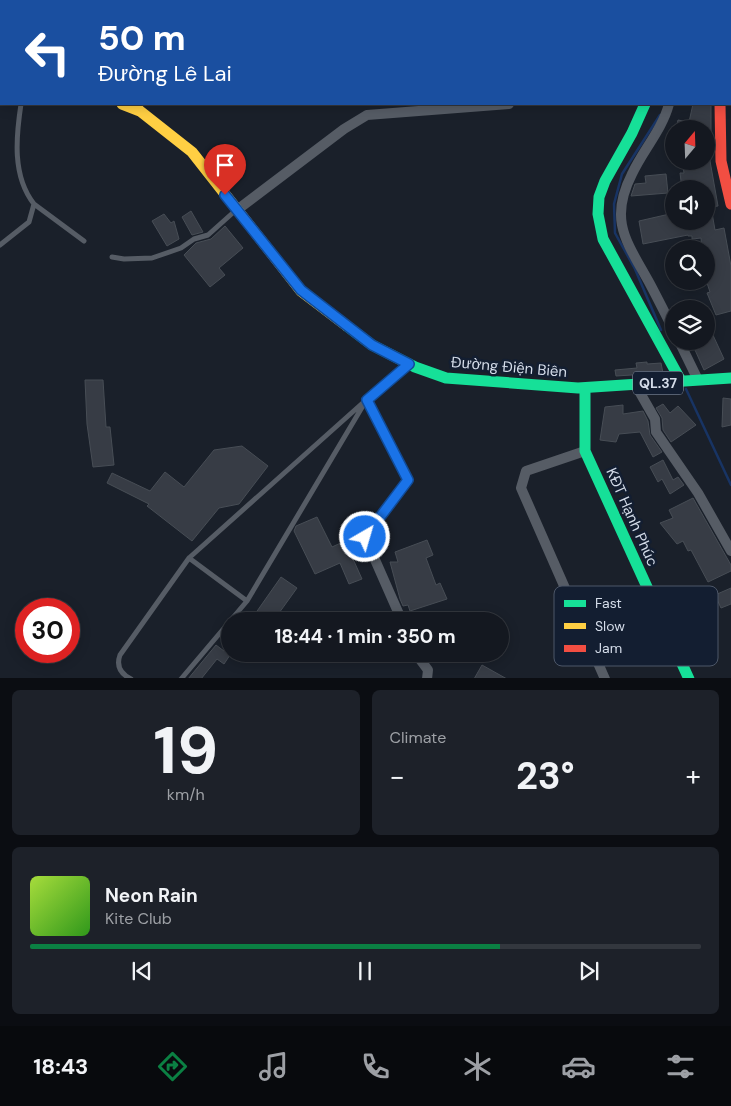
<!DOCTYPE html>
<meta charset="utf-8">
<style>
body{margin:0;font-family:"DM Sans",sans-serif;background:#1d2129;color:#f1f3f6;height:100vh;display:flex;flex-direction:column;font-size:19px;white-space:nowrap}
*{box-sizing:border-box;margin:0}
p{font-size:16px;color:#9da0a5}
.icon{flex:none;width:28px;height:28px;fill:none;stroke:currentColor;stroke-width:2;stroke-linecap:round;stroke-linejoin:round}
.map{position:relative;height:678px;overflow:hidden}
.panel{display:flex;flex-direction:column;gap:12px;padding:12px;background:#0b0d12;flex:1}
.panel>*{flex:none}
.hud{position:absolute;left:0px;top:0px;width:731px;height:105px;box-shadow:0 2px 12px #0003,0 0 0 1px #33373e;background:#1a4fa0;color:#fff;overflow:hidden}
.needle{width:32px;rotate:19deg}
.buttons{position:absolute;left:665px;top:120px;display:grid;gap:10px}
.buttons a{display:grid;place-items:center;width:50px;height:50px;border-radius:50%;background:#141820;box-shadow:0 2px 12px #0003,0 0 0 1px #33373e;font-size:25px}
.speed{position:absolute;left:15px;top:598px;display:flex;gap:10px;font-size:25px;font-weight:700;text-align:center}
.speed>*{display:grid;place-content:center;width:65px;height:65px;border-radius:50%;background:#141820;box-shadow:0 2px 12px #0003,0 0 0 1px #33373e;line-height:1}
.speed .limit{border:8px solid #d22;background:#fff;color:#111}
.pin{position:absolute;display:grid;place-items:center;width:42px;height:42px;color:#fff;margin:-51px -21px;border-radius:50% 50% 50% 0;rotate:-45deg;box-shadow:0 0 5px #0007}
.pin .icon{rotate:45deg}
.me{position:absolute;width:55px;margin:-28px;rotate:38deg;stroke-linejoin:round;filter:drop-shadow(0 0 4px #0008)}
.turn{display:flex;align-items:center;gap:18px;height:105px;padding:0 15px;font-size:22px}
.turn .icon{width:65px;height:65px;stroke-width:2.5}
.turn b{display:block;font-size:35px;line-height:42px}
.big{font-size:38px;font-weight:700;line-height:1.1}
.panel .widget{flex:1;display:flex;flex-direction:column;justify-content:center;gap:8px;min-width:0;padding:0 18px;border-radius:8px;background:#1d2129}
.panel .dial{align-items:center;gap:0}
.dial b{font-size:65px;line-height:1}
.song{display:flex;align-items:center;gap:15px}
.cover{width:60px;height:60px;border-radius:8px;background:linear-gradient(135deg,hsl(80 70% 55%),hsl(110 70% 35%))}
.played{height:5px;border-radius:2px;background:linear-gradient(90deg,#0b8043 70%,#33373e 70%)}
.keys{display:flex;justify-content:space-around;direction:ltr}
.heat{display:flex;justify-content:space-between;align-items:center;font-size:28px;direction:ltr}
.panel .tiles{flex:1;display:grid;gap:12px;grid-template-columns:1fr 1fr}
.widget:last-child{grid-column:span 2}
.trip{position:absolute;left:221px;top:612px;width:288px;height:50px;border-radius:25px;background:#141820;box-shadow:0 2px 12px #0003,0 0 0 1px #33373e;font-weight:700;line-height:50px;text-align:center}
.tab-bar{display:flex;height:80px;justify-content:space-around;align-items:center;background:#080a0d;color:#9da0a5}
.tab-bar .icon{width:35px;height:35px}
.tab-bar .current{color:#0b8043}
.tab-bar b{font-size:22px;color:#f1f3f6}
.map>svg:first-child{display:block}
</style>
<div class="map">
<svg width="731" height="679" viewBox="0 0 731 679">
<rect width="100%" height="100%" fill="#1a202a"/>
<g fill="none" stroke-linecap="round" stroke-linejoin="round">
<!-- stream -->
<path stroke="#183464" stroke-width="2.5" d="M660,115L622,174L614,204L615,233L635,269L661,330
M686,389L731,485"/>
</g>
<!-- building -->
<path fill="#373c45" stroke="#474d55" d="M693,104H711V158L710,161L718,206L711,207L715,230L724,228L731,266V311L716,315L707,293L710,292L706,280V249H702L701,238L692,239V236H688V235L643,244L639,221L674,213V221H706V189H682L680,173H684L682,161H706V129H676L678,120L689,122Z
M666,174L668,193L631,196L635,184L646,183L645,176Z
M191,211L203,232L192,235L182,217Z
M164,214L171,223L174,221L179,239L167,246L152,221Z
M225,226L243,248L219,268L225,275L210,287L184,255L196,243L211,239Z
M706,320L724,359L704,370L695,350L699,349L695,341H706Z
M647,362V364L661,363L663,373L616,376L615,370L637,368L636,363Z
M85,380H103L106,427H110L114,465L93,467L87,424Z
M723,398L731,399V425L722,427Z
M663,404L670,413L678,406L696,425L671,442L663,430L662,418L656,408Z
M623,405V414L643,411L648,421L650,435L662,452L653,457L640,432L619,434L616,442L600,440L605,407Z
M242,446L268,466L239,504L219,508L192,541L147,506L149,504L107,483L112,473L150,491L165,472L184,487L214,450Z
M663,460L673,480L678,477L684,485L670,494L662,479L658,482L650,467Z
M693,498L731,565V571L708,582L691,550L688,551L683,541L677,544L660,523L673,518L669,510Z
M317,517L332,547L345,541L362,579L349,584L340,563L315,574L294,531L296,526Z
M427,540L433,555L426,558L436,585L440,583L447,599L410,611L408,605L403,606L400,599L390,562H398L395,552Z
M281,577L297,588L274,620L267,615L261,621H244L251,612L255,614Z
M731,588V604L721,608L715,595Z
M230,642V655L224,664L217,659L201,679H188L216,645L224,651Z
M482,665L507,679H474Z"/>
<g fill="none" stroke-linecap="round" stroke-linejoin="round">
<!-- lane -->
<path stroke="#565c65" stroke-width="5" d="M34,204L84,241
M0,245L29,222L34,204C12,176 16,137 21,104
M112,257L124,259L152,258L181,248L194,239L208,235L236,210
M189,558L247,601
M131,679C121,674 116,666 120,655L189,558L366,400
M181,679L247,601L364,404"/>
<!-- street -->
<path stroke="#565c65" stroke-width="10" d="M111,0V1
M189,1L190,0
M730,60H731
M669,104C662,130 643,150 632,174C608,221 627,242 650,284C658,299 666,315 674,331
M237,210L344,129L367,115L509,104
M679,341L698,380
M635,384L655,419L656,432L698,493L731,551
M585,451L526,471L521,488L605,679
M402,621L365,537L408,480L367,400L409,364
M592,649L665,626
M416,654L428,670L427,679"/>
<!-- fast -->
<path stroke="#16e098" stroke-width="11" d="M727,0V1
M645,104L632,133L605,181L599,197L598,214L603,239L681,381
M347,326L372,345L415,367L446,378L578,388L731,378
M585,388V451L689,679"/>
<!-- slow -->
<path stroke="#ffcf43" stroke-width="11" d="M0,95H1
M122,104L140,111L192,152L301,291L347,326"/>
<!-- jam -->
<path stroke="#f24e42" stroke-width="11" d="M720,104L721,161L731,204"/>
</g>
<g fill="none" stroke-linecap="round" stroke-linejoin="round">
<defs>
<path id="route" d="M225,195L301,290L372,345L409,364L367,400L408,480L365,537"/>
</defs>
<!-- route casing -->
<use href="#route" stroke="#114b97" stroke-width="12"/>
<!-- route -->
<use href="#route" stroke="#1a73e8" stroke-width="9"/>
</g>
<g text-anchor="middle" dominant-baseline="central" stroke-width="5" stroke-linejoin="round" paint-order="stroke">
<!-- shield labels -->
<rect fill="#131e31" stroke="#9aa3b2" stroke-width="1" x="633" y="371.5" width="50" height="23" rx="4"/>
<g font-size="14" font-weight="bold" fill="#d4dce9">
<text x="658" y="383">QL.37</text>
</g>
<!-- street labels -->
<g font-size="15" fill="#d4dce9" stroke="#131e31">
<text transform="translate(509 367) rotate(5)">Đường Điện Biên</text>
<text transform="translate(632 517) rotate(66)">KĐT Hạnh Phúc</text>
</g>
</g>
<!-- legend -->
<rect x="554" y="586" width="164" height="80" rx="8" fill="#131e31" stroke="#4d5768" stroke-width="1"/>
<rect x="564" y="600" width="22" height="7" fill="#16e098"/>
<rect x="564" y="623" width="22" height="6" fill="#ffcf43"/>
<rect x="564" y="645" width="22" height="7" fill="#f24e42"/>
<g font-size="14" fill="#d4dce9">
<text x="595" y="608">Fast</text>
<text x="595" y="631">Slow</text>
<text x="595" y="653">Jam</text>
</g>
</svg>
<div class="buttons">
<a><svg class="needle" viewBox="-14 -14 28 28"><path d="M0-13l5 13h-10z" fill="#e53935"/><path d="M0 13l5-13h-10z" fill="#9da0a5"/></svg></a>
<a><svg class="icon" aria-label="sound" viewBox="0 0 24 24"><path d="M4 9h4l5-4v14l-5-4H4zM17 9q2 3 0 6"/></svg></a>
<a><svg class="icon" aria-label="search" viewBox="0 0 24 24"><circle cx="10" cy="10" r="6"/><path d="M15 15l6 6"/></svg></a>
<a><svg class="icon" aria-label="layers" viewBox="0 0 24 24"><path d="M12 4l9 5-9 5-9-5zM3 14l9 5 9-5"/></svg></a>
</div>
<div class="speed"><div class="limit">30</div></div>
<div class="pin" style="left:225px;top:195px;background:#d93025"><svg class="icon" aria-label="arrive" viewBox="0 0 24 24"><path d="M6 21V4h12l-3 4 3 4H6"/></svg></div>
<svg class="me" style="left:365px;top:537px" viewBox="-20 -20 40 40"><circle r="17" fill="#1a73e8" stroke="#fff" stroke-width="3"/><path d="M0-11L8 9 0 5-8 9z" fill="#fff"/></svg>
<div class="trip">18:44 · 1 min · 350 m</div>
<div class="hud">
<div class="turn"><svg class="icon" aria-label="left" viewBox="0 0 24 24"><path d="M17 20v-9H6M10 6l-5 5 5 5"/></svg><div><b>50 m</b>Đường Lê Lai</div></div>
</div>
</div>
<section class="panel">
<div class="tiles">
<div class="widget dial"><b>19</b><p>km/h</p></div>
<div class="widget"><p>Climate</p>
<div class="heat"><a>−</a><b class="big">23°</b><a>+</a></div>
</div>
<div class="widget">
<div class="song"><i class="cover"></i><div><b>Neon Rain</b><p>Kite Club</p></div></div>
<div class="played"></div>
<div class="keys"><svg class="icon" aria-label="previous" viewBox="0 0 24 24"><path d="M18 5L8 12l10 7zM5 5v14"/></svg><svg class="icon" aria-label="pause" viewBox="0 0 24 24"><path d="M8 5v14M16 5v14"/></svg><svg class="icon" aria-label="next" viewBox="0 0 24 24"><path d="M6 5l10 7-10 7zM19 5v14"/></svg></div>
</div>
</div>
</section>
<nav class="tab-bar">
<b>18:43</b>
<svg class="icon current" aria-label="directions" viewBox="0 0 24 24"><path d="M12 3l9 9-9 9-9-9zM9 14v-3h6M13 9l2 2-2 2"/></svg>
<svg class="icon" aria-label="music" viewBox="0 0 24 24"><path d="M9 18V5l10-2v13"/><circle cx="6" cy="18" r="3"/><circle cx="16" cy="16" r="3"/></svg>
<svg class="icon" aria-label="phone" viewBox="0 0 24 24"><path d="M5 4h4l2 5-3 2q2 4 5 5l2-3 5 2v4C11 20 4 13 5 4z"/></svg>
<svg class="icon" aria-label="climate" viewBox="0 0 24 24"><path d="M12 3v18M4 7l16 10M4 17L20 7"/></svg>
<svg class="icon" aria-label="car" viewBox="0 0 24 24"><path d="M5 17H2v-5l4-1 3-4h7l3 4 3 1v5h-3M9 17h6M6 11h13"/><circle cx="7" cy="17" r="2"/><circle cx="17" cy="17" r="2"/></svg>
<svg class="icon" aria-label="filters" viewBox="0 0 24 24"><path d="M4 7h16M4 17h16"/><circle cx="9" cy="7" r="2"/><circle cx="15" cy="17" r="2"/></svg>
</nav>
